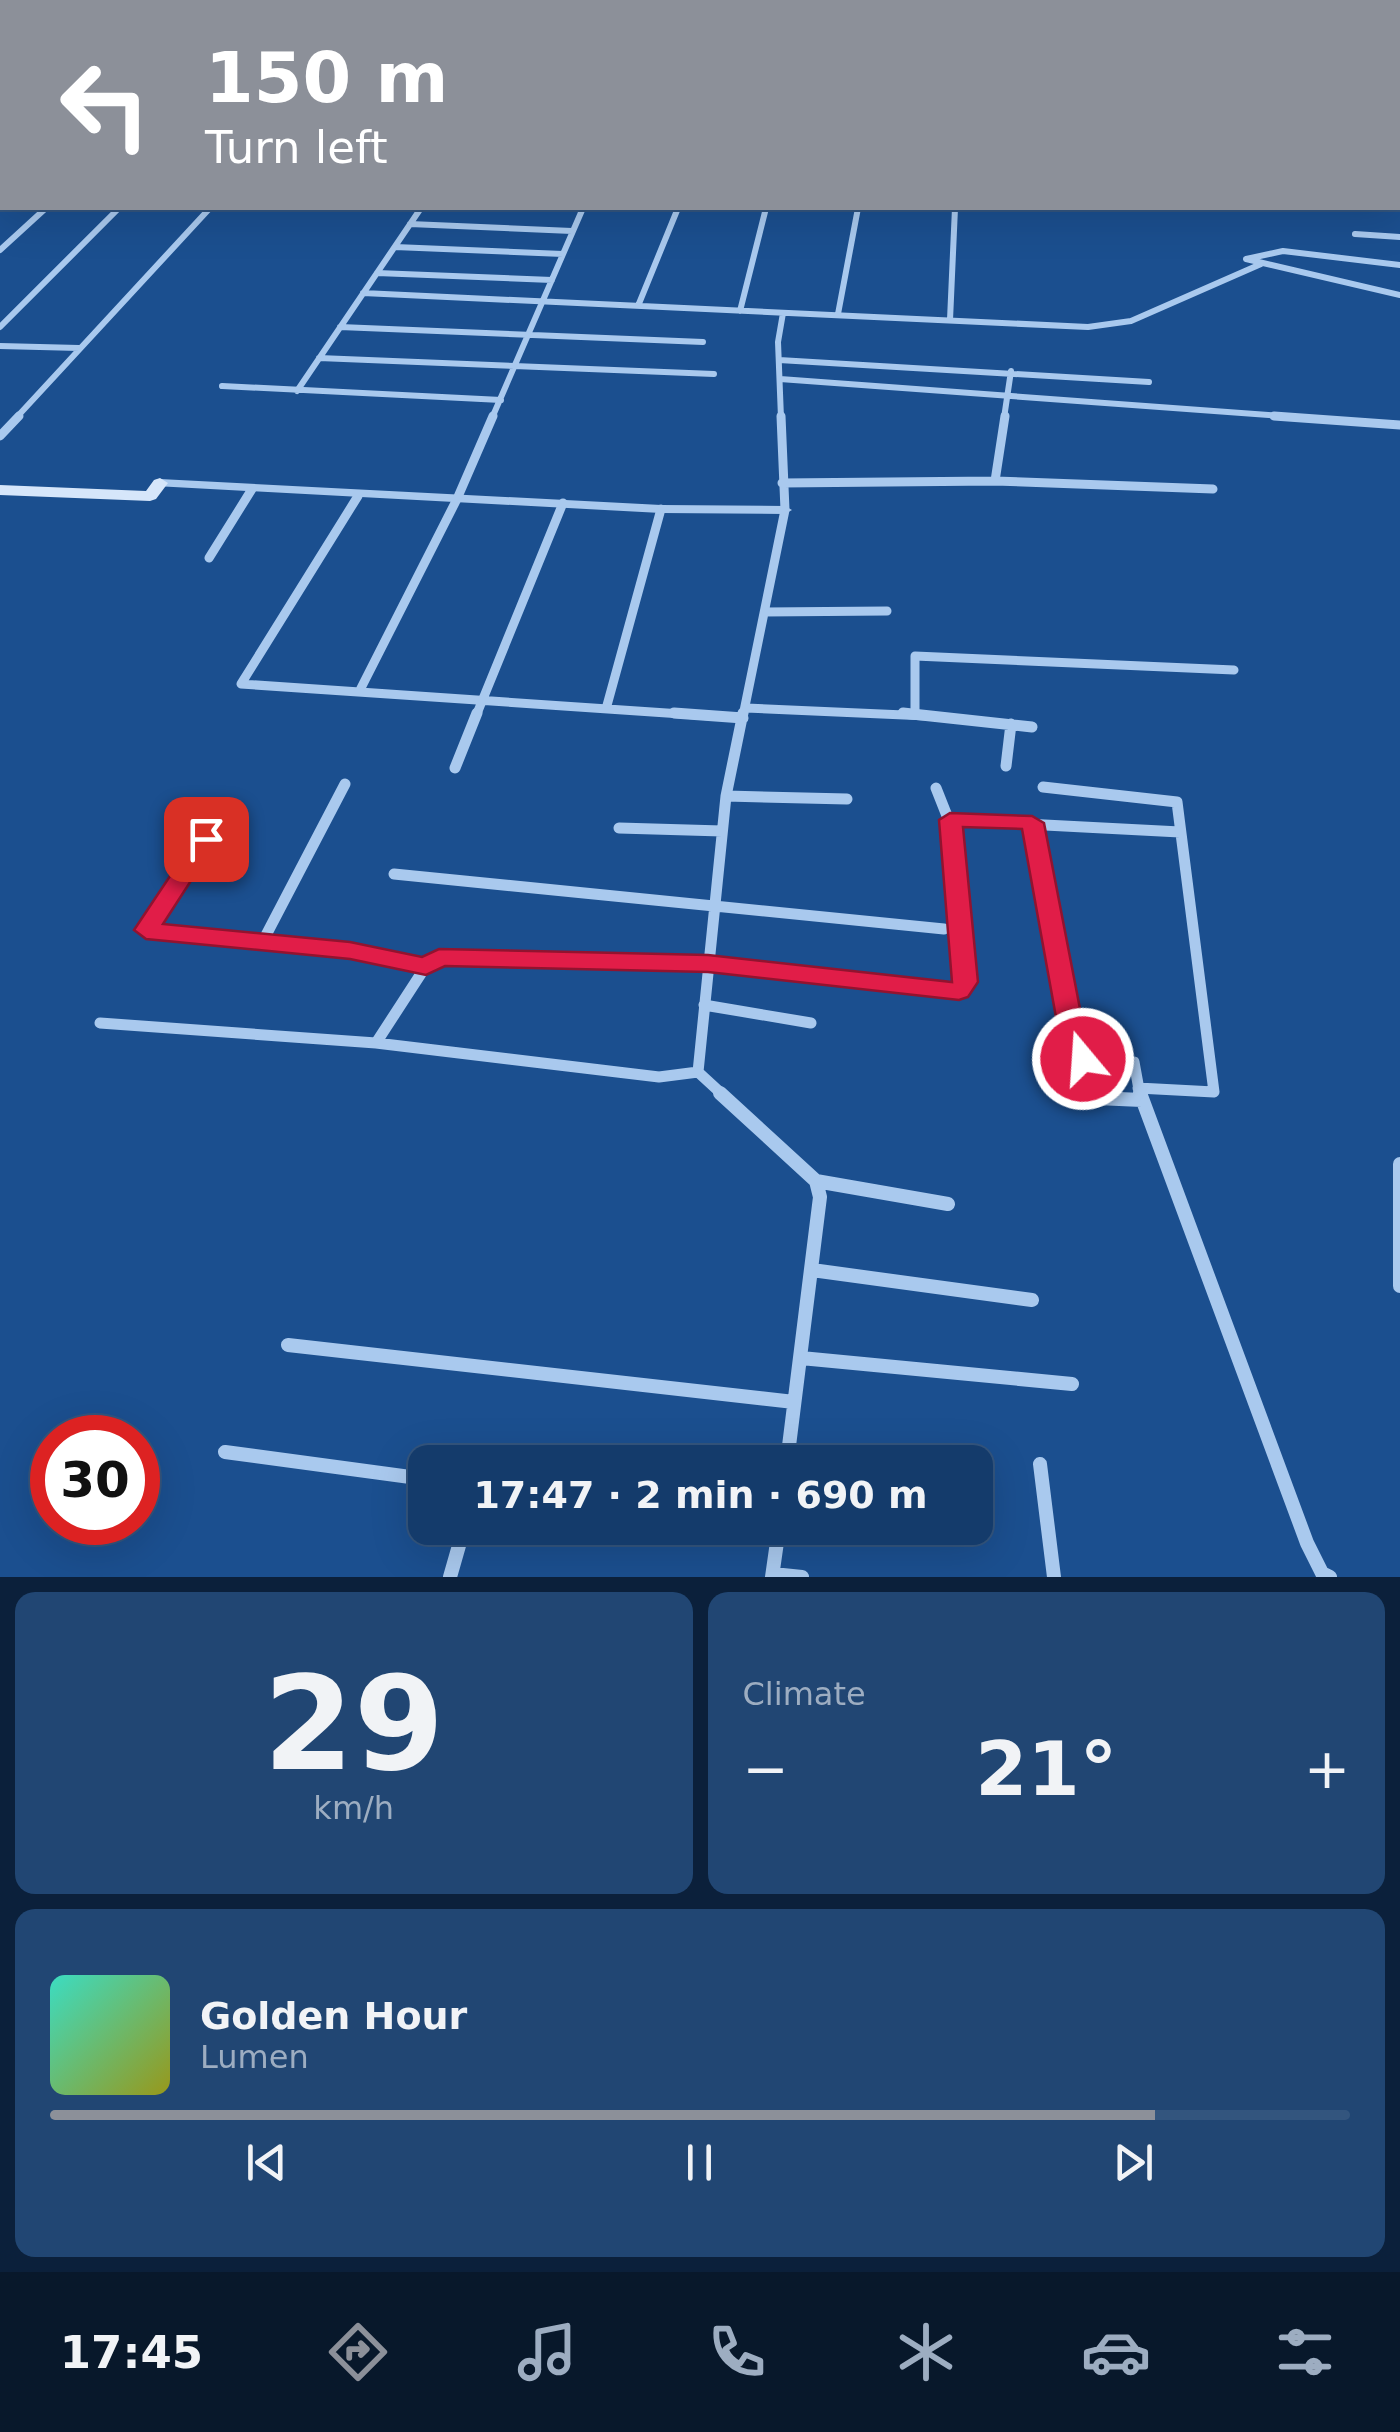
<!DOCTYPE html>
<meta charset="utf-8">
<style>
body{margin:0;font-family:"DejaVu Sans",sans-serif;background:#214673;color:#f1f3f6;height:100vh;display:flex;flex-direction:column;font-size:38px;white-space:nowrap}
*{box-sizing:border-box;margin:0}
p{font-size:32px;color:#9dadc1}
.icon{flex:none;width:55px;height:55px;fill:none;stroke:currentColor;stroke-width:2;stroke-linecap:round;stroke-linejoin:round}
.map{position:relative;height:1577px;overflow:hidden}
.panel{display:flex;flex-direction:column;gap:15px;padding:15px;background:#0b203b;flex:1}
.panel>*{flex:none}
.guide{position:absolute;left:0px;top:0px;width:1400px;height:210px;box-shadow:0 10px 40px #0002,0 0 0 2px #33557e;background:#8c9099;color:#fff;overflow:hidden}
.speed{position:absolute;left:30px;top:1415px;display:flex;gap:20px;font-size:50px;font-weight:700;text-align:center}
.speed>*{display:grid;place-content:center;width:130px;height:130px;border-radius:50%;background:#143b6b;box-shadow:0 10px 40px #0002,0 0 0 2px #33557e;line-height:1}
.speed .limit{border:15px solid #d22;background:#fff;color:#111}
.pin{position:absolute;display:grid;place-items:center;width:85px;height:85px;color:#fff;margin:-42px;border-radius:20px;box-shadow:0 5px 15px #0006}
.me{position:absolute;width:110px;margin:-55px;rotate:342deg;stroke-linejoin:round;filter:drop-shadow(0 0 8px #0008)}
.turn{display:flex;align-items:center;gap:35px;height:210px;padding:0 40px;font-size:45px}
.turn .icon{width:130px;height:130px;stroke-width:2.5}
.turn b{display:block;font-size:70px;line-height:85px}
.big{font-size:75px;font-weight:600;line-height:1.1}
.panel .widget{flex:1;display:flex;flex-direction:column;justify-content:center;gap:15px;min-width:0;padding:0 35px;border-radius:20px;background:#214673}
.panel .dial{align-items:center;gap:0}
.dial b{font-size:130px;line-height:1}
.song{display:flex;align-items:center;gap:30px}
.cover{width:120px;height:120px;border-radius:15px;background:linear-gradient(135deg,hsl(170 70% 55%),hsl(60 70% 35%))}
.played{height:10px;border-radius:5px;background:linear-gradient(90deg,#8c9099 85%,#33557e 85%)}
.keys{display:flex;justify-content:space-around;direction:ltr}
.heat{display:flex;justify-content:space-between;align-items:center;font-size:55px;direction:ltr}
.panel .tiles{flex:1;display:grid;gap:15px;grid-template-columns:1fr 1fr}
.widget:last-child{grid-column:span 2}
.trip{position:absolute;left:408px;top:1445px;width:585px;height:100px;border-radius:20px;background:#143b6b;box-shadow:0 10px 40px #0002,0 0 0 2px #33557e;font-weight:600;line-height:100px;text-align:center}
.menu{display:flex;height:160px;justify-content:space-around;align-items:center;background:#08182b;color:#9dadc1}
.menu .icon{width:70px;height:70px}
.menu .current{color:#8c9099}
.menu b{font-size:45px;color:#f1f3f6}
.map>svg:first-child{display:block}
</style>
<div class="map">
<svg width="1400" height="1577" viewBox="0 0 1400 1577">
<rect width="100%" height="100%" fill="#1b4f8f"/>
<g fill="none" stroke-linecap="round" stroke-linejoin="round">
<!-- canal -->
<path fill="#123a6d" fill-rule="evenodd" d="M571,0H630L633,2H586Z
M1294,0H1300L1301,2H1295Z"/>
<!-- minor-far4 -->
<path stroke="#a9c9ee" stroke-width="5" d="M459,2L464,0"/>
<!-- minor-far3 -->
<path stroke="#a9c9ee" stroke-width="6" d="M410,224L572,231
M1355,234L1400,237
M395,247L563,254
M0,250L46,208
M1400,265L1283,251L1246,259L1400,295
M377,273L552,280
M363,293L1088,327L1131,321L1261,264
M638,306L678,208
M740,311L766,208
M838,314L858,208
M950,320L955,208
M0,327L119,208
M340,327L703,342
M0,346L79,348
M319,358L714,374
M779,360L1149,382
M780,379L1308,418
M222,386L501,400
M297,391L421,208
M16,418L210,208
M492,418L583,208
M781,418L778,342L783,313
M1004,418L1011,371"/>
<!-- minor-far2 -->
<path stroke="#a9c9ee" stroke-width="9" d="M1274,416L1400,425
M0,436L19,416
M995,481L1005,416
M782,483L995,481L1213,489
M358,496L241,684L711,716
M209,558L252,489
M765,612L887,611
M359,692L457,499L493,416
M746,708L927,716
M606,709L661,509
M915,715V656L1234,670
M476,716L563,503
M743,716L785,510L781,416"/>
<!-- minor-far1 -->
<path stroke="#a9c9ee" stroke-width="11" d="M674,713L743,718
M903,713L1032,727
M1006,766L1011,724
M455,768L477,713
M1043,787L1177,802L1214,1092L1138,1088
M726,796L847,799
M230,805L147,930L264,939L426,966L439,957L708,964
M951,820L1180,832
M1032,823L1076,1055L1134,1062L1140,1095
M619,828L722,831
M394,874L944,929
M264,939L345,784
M708,966L964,989L955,836L936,788
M704,1005L811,1023
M100,1023L376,1043L659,1077L698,1072
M376,1043L426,966
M723,1095L698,1072L726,796L743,713"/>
<!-- minor -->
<path stroke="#a9c9ee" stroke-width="14" d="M720,1093L816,1181L820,1197L787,1462
M1140,1093L1307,1543L1322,1573L1330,1577
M1074,1097L1142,1100
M1400,1164V1286
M816,1181L948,1204
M812,1270L1032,1300
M288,1345L794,1402
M801,1358L1072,1384
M225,1452L425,1479
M1040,1464L1054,1577
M773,1574L802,1577
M450,1577L464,1528
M772,1577L779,1528"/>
<!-- tertiary -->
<path fill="#a9c9ee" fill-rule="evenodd" d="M577,0H642L644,2H584Z
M160,479L661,505L785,506L792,510L785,514L661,513L155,486V480Z"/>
<!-- secondary -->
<path fill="#d6e6fa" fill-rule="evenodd" d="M160,478L168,483L156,499L150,501L0,495V485L146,491L154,480Z"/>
</g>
<!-- route -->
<path fill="#e11d48" stroke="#92132f" stroke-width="2.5" d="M950,813L1032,816L1044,823L1088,1050L1096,1059L1092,1066H1073L1063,1056L1022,829L963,827L978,982L968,997L959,1000L708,972L445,966L426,975L350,959L146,939L134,930L198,834L206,832L218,839L163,924L350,942L422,957L439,949L708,955L952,982L939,820Z"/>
</svg>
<div class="speed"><div class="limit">30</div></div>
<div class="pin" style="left:206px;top:839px;background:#d93025"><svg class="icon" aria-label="arrive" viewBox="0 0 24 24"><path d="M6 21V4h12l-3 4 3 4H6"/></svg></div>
<svg class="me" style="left:1083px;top:1059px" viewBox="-20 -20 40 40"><circle r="17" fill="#e11d48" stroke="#fff" stroke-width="3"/><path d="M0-11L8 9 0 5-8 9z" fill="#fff"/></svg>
<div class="trip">17:47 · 2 min · 690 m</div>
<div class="guide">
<div class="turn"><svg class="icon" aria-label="left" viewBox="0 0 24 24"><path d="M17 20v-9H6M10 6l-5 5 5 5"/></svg><div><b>150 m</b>Turn left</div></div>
</div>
</div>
<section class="panel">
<div class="tiles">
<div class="widget dial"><b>29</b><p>km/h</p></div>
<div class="widget"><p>Climate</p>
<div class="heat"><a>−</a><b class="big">21°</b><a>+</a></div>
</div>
<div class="widget">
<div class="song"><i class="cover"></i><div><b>Golden Hour</b><p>Lumen</p></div></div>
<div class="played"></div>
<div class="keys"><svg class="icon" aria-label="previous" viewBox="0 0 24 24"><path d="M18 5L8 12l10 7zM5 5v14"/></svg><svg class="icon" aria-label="pause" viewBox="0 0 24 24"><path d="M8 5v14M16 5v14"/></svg><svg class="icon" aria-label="next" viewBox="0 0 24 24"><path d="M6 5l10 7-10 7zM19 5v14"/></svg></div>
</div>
</div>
</section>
<nav class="menu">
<b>17:45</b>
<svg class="icon current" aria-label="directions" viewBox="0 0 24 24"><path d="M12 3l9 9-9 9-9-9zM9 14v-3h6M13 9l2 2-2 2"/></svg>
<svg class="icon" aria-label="music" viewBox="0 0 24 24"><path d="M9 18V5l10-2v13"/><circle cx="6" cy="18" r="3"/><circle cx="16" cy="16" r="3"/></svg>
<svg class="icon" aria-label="phone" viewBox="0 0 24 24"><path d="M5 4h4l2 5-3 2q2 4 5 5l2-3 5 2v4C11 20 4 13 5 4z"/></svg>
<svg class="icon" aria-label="climate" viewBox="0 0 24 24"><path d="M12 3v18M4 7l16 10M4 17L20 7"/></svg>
<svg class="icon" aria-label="car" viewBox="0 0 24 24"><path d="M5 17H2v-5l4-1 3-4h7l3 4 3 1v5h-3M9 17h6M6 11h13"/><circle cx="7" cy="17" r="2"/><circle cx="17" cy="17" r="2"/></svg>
<svg class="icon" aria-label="filters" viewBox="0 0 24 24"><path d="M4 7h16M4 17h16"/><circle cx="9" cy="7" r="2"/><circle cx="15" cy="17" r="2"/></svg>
</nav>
